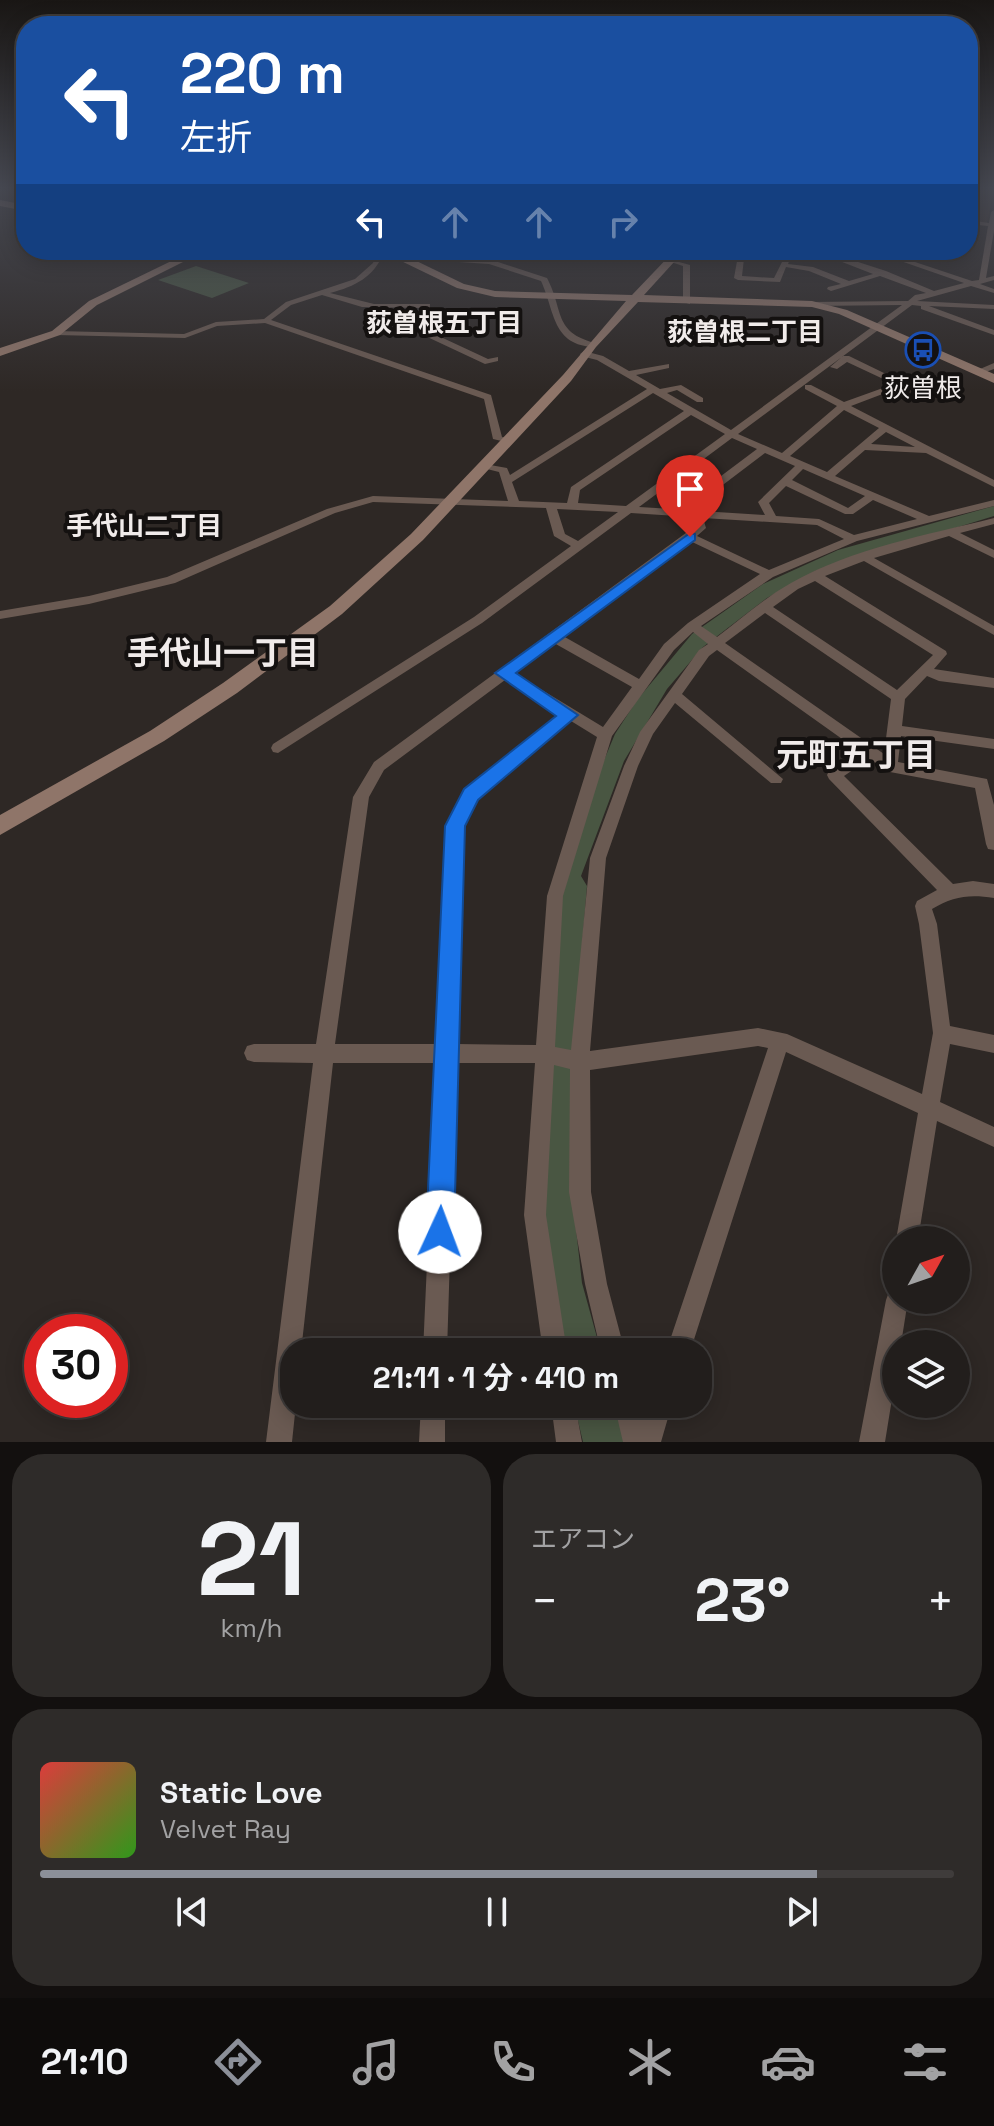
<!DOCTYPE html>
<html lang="ja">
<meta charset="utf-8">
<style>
body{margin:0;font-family:"Space Grotesk","Noto Sans JP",sans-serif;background:#2e2b29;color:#f1f3f6;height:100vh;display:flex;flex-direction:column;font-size:30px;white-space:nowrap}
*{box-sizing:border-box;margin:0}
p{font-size:26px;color:#a2a2a3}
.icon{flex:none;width:44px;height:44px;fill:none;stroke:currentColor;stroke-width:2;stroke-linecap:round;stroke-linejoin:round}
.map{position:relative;height:1442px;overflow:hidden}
.drawer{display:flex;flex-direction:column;gap:12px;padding:12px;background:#13100f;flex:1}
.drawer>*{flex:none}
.top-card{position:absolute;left:16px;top:16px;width:962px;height:244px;border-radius:32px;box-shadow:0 4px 20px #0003,0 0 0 2px #3f3c3b;background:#1a4fa0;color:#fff;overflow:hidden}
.needle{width:52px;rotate:50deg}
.controls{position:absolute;left:882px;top:1226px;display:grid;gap:16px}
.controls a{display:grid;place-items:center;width:88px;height:88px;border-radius:50%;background:#221e1c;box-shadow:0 4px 20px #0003,0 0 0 2px #3f3c3b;font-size:40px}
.speed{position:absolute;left:24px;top:1314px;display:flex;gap:16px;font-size:40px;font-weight:700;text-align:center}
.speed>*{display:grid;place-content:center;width:104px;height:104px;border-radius:50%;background:#221e1c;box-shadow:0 4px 20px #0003,0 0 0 2px #3f3c3b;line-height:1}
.speed .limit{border:12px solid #d22;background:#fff;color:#111}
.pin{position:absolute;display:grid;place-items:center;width:68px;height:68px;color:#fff;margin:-82px -34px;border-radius:50% 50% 50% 0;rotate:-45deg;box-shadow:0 0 8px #0007}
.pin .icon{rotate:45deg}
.me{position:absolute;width:88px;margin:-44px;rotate:2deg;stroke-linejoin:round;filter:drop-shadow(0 0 6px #0008)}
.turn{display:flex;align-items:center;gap:28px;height:168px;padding:0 32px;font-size:36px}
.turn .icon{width:104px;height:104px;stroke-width:2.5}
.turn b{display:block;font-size:56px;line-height:68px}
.lanes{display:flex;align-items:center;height:76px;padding:0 32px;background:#0003;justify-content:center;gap:40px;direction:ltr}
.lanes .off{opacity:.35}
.big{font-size:60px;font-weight:700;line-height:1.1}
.drawer .tile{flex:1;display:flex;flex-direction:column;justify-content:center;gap:12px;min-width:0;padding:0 28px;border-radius:32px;background:#2e2b29}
.drawer .dial{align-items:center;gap:0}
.dial b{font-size:104px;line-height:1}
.song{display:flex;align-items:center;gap:24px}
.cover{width:96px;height:96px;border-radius:12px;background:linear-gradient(135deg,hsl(0 70% 55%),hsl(110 70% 35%))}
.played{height:8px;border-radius:4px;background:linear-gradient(90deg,#8c9099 85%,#3f3c3b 85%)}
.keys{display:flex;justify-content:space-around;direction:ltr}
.heat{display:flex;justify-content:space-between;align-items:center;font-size:44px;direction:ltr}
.drawer .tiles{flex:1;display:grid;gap:12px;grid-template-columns:1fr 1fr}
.tile:last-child{grid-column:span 2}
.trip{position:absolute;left:280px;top:1338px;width:432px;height:80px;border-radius:32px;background:#221e1c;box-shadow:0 4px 20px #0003,0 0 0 2px #3f3c3b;font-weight:700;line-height:80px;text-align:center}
.tabs{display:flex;height:128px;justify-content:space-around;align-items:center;background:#0e0c0b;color:#a2a2a3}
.tabs .icon{width:56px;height:56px}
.tabs .active{color:#8c9099}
.tabs b{font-size:36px;color:#f1f3f6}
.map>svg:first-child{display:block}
</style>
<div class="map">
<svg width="994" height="1442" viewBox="0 0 994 1442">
<rect width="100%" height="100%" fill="#2e2825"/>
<!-- built -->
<path fill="#3c302a" d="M968,189H994L987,223L968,221Z"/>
<!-- green -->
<path fill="#495642" d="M196,266L249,283L212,298L158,280Z
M994,506V516L815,571L767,598L703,647L667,689L624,761L581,876L587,886L575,1031V1220L582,1283L601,1352H561L547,1257L544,1172L562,897L602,765L615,734L637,700L692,634L763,584L838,550Z
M574,1404H614L625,1442H583Z"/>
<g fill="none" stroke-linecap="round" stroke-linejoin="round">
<!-- street -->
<path fill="#6a5a52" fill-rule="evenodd" d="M994,210V231L986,278L994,276V280L980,284L994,289V293L971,286L917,301L994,305V309L929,306L994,330V335L921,309V306L912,305L738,434L782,453L837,406L805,389V385H811L844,402L894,384L847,362L837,369L830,367L843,356H849L919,390L915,393L901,387L851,406L994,480V487L926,453L865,450L835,476L929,516L994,500V506L857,541L773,577L701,626L717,637C741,619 764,598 791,583C853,548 927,535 994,518V524L960,533L994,550V558L949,536L874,558L994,626V635L864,561L825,576L946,651L947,654L934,669L994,678V688L939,681L927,676L905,699L902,726L994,739V749L901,736L898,762L987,779L994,805V850L988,849L986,844L975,788L890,772L869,759L844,776L953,884L973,881L994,884V898C970,894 953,896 932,909L937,924L950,1026L994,1035V1053L950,1044L940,1102L994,1127V1147L937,1121L918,1240H896L918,1113L786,1052L690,1352H666L768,1048L758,1046L590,1070L591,1192L607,1284L625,1352H601L585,1284L569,1192L570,1069L554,1065L546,1215L567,1352H543L524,1215L535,1063H456L447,1352H423L436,1063H333L301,1352H294L296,1404L292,1442H266L313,1063L254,1062L247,1060L244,1053L247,1046L254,1044H316L353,797L374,762L694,527L692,517L631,513L482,623L278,753L273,752L271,748L273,744L474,617L571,546L554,536L546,508L373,502L335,513L175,583L89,604L0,619V611L89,596L167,577L327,509L373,496L508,501L499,472L479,467V463L507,468L510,475L647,389L597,360L581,356L580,354L584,351L603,356L629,371L669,364V368L636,375L660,389L681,385L703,398V402H697L677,390L667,393L731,430L902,305L812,306H809V302L908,301L915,295L926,293L880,276L831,291L827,289L828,287L841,284L809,271L786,267L780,282L738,280L734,278L739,250H745L742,276L774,278L788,250H794L788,264L813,267L849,281L873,274L814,251L821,250L886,271L934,291L964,283L869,250H879L972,281L979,280L988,226L968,224V220L989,223L991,212ZM653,393L684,411L571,487L567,503L519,501L512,482ZM844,410L879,428L827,472L790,456ZM691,415L725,434L626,506L578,503L580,490ZM886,432L915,447L871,444ZM732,438L757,449L689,500L690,510L639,507ZM765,453L795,466L758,502L765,515L701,511L699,503ZM803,469L865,496L848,508L792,480ZM786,486L845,514H853L873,500L917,519L854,535L819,519L776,516L769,503ZM557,509L618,512L578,541L565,534ZM703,518L817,525L844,539L769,570L697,536L706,528ZM690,541L760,574L688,623L664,644L639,679L563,636ZM815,581L933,655L897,690L773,607L798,589ZM765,613L891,699L884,754L725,643ZM693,632L708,644L699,650L640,732L624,766L590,858L571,1050L555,1047L563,896L612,736L674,650ZM554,643L632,687L603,727L514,673ZM717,650L859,751L829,771L827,775L829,779L937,890L917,901L915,906L919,924L933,1033L922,1094L787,1034L758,1028L590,1051L606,858L638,766L653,734L675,703L771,783H781L783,779L682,694L709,656ZM505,680L561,714L466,791L447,826L437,1044H335L369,797L384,770ZM571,721L597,737L547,896L536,1045L456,1044L463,826L477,799Z
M379,250H385C375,276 357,286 330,293L374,304H430L429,318L415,325L488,359L498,357V361L485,364L406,327V323L422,315L423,308L362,307L322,295L291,305L271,320L491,395L502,437L510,439V443L493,439L484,399L265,323L217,326L185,338L56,335L52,333L56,331L184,334L216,322L264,319L286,302L355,279L373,263Z
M499,250H506L495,261L547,278C564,310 553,332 595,343V347C552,346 555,311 541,281L489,264L399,258L396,256L399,254L488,260Z
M668,259L690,265V304L683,302V266L668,261Z
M994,363V369L977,375L973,372Z
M896,1289V1300H908L901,1344H896V1374L885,1442H859L886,1300L889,1292Z
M421,1404H445V1442H419Z
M551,1404H575L582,1442H556Z
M614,1404H638L643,1420L648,1404H672L661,1442H623Z"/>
<!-- secondary -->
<path fill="#8f7569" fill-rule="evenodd" d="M0,200L26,205V211L0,206Z
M194,250H207L97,305L60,335L0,356V348L52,331L89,301Z
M346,250L402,254L464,284L495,291L632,295L675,250H685L644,295L812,301L847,310L994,374V383L839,314L812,307L638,302L596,347L571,381L423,540L342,614L237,693L164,741L0,835V815L150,731L223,683L330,606L411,534L563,375L626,301L495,297L457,288L397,259Z"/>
</g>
<!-- sky -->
<linearGradient id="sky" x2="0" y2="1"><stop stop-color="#191614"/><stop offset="0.48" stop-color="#464851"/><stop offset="1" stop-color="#464851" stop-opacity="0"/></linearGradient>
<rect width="994" height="391" fill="url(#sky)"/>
<!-- route -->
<path fill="#1a73e8" stroke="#114b97" stroke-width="2" d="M690,533L695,534V540L516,673L578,715L478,800L465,826L454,1232L450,1242L440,1246L430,1242L426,1232L445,826L464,789L556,716L495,673Z"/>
<!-- icons -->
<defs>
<symbol id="bus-ring" viewBox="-11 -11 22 22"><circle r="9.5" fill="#141110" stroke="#1a4fb4" stroke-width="1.5"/><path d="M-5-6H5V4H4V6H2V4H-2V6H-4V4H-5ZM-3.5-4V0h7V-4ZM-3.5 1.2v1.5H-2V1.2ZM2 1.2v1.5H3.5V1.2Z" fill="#1a4fb4"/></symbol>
</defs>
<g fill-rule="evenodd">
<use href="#bus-ring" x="903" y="330" width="40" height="40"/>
</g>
<g text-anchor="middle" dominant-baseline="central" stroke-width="8" stroke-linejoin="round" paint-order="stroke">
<!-- far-neighbourhood labels -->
<g font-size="26" font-weight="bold" fill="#f0ebea" stroke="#141110">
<text x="444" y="323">荻曽根五丁目</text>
<text x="745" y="332">荻曽根二丁目</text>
<text x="144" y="526">手代山二丁目</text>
</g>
<!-- far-poi labels -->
<g font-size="26" fill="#f0ebea" stroke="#141110">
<text x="923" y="388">荻曽根</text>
</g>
<!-- neighbourhood labels -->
<g font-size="32" font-weight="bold" fill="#f0ebea" stroke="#141110">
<text x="223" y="653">手代山一丁目</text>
<text x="856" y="755">元町五丁目</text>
</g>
</g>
</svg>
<div class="controls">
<a><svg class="needle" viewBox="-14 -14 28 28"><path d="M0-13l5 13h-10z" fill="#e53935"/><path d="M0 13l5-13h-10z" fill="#a2a2a3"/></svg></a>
<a><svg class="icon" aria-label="layers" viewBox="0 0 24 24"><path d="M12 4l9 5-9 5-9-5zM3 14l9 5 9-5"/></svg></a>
</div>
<div class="speed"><div class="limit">30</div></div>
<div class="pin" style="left:690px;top:537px;background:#d93025"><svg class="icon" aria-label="arrive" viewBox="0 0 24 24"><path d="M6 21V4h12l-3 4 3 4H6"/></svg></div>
<svg class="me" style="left:440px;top:1232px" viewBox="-20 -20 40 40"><circle r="19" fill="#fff"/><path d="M0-13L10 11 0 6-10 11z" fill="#1a73e8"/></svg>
<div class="trip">21:11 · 1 分 · 410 m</div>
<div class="top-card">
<div class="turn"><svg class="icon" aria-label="left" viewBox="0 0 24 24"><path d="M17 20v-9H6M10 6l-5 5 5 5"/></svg><div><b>220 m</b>左折</div></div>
<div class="lanes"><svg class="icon" aria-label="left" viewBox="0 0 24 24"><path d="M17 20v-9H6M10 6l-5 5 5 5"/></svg><svg class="icon off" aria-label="ahead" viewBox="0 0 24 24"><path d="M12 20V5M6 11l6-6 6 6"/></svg><svg class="icon off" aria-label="ahead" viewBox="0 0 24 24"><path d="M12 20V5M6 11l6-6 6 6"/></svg><svg class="icon off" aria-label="right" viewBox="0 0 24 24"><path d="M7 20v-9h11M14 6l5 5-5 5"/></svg></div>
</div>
</div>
<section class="drawer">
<div class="tiles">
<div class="tile dial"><b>21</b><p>km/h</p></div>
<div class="tile"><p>エアコン</p>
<div class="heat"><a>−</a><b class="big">23°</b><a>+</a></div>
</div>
<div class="tile">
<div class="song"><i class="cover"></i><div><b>Static Love</b><p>Velvet Ray</p></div></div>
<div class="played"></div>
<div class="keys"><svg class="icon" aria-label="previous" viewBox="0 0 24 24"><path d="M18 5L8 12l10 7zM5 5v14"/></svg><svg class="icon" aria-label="pause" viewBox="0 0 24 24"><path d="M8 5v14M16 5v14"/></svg><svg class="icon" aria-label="next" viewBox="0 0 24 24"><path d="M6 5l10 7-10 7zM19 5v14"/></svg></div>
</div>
</div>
</section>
<nav class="tabs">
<b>21:10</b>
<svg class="icon active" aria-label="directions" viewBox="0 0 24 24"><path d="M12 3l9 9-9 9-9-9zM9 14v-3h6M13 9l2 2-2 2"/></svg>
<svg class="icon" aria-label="music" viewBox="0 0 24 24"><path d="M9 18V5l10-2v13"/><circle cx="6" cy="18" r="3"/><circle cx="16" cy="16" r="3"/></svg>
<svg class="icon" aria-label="phone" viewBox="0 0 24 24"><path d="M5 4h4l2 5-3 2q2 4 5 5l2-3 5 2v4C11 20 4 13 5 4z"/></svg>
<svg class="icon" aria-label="climate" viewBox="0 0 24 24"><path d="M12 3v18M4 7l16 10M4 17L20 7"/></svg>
<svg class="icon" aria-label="car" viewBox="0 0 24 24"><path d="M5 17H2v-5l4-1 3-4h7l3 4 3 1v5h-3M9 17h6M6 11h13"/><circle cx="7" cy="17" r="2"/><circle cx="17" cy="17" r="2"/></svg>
<svg class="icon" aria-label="filters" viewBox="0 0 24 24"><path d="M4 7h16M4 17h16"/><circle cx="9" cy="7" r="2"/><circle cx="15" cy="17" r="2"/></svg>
</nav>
